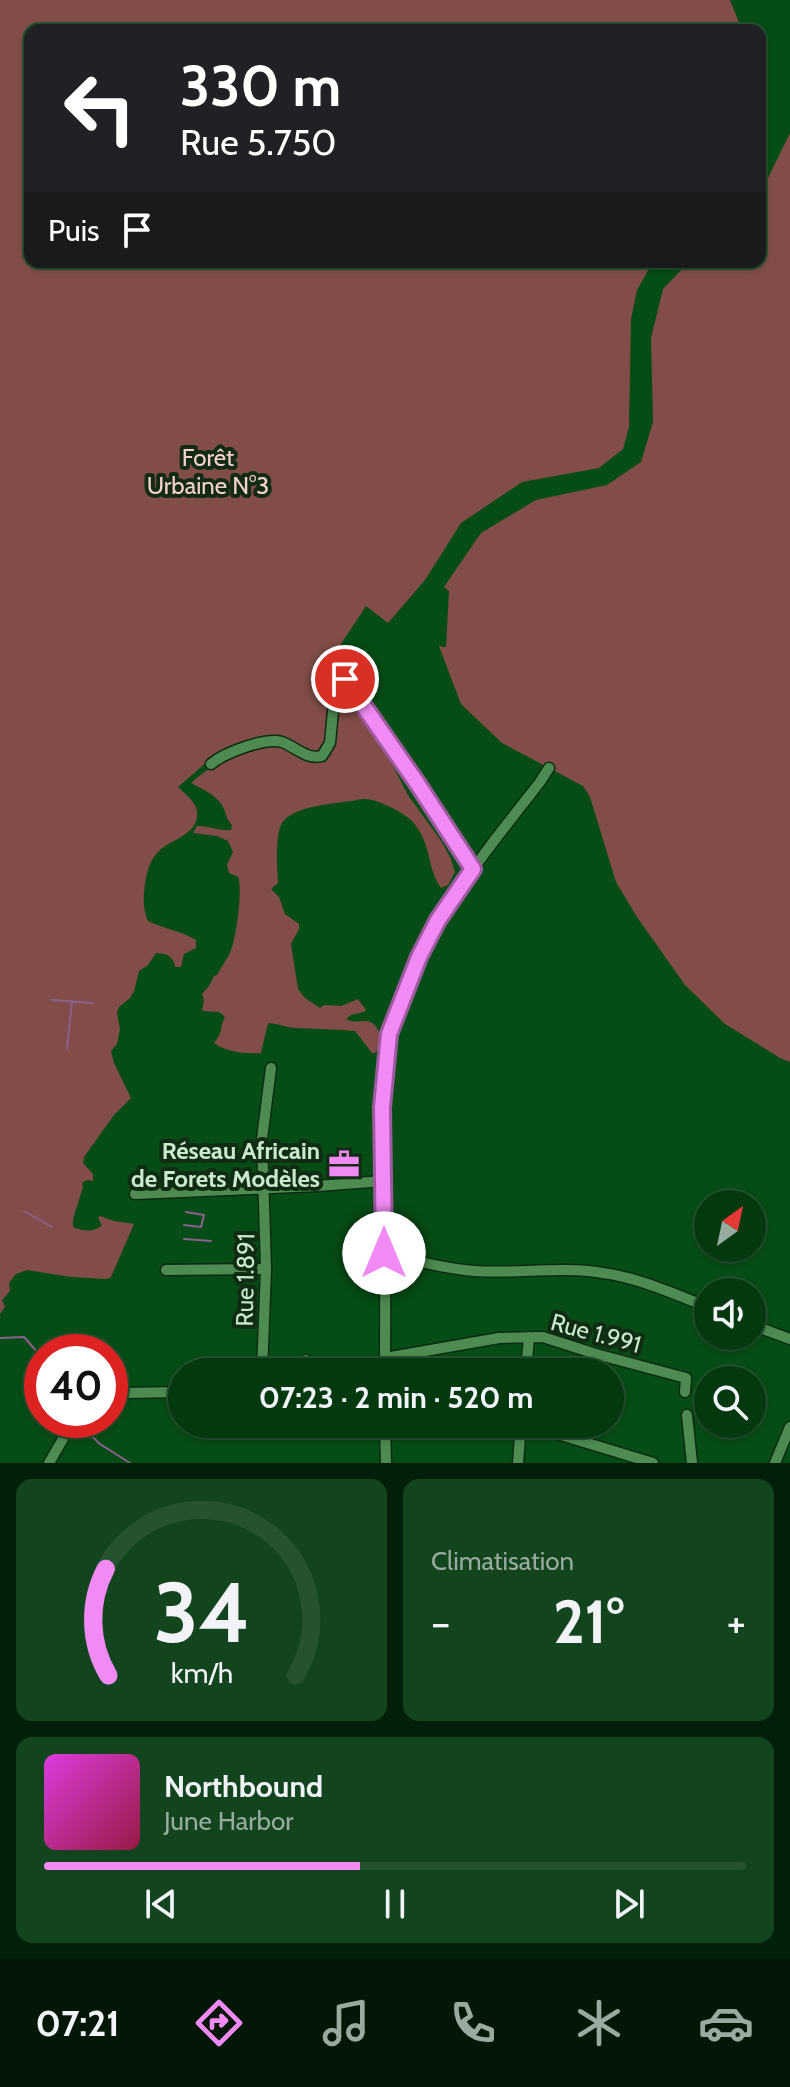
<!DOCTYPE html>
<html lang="fr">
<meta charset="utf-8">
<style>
body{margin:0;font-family:Cabin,sans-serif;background:#12441e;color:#f1f3f6;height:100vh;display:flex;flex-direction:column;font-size:30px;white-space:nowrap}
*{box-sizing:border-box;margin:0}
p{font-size:26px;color:#97ac9f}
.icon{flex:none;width:44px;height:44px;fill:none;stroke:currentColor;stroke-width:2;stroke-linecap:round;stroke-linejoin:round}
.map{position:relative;height:1463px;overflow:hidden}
.side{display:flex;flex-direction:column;gap:16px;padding:16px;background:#021f09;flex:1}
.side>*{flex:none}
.hud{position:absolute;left:24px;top:24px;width:742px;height:244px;border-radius:16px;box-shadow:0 2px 6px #0004,0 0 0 2px #255330;background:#202124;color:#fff;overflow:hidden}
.needle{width:52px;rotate:33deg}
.fabs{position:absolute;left:694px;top:1190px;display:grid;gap:16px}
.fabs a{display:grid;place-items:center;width:72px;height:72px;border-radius:50%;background:#043910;box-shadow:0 2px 6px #0004,0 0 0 2px #255330;font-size:40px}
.speed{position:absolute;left:24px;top:1334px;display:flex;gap:16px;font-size:40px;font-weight:700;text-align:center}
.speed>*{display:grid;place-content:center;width:104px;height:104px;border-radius:50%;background:#043910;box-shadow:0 2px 6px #0004,0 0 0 2px #255330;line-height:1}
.speed .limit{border:12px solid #d22;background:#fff;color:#111}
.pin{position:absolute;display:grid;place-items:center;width:68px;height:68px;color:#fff;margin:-34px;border:4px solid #fff;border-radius:50%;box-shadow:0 2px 8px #0007}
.me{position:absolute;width:88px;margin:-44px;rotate:0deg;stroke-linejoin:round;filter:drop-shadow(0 0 6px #0008)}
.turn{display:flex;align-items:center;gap:28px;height:168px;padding:0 24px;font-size:36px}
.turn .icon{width:104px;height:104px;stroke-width:2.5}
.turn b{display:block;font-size:56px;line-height:68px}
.then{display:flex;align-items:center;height:76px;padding:0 24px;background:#0003;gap:16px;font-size:30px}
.big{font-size:60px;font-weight:700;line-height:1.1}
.side .tile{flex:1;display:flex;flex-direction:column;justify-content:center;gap:12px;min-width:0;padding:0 28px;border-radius:16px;background:#12441e}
.side .dial{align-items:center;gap:0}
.dial svg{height:208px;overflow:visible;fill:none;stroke:#255330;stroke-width:7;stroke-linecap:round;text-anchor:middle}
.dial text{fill:#f1f3f6;stroke:none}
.song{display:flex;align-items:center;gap:24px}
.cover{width:96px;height:96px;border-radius:12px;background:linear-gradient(135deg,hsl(300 70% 55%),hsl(340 70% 35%))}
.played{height:8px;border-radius:4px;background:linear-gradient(90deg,#f18af4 45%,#255330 45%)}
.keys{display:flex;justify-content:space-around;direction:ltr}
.heat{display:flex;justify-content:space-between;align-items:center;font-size:44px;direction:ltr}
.side .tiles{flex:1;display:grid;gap:16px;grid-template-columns:1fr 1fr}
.tile:last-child{grid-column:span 2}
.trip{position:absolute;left:168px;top:1358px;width:456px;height:80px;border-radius:40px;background:#043910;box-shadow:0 2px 6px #0004,0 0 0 2px #255330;font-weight:700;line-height:80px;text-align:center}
.menu{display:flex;height:128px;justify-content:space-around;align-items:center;background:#021706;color:#97ac9f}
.menu .icon{width:56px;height:56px}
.menu .current{color:#f18af4}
.menu b{font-size:36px;color:#f1f3f6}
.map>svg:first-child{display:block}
</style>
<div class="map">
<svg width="790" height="1463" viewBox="0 0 790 1463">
<rect width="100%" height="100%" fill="#064c16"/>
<!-- green -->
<path fill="#824d48" d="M0,0H730L742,30H30V262H653L637,290L631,319L629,427L623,449L599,468L522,482L461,523L425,580L388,623L366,606L337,650L328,691L326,742L323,749L316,753L309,751L285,739L237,745L216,754L178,787C184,793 196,802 197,811C200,834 170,840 160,850C150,859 147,871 145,884C143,898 143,909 148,921C164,929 182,931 196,940V948L184,954L181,967H175C174,956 165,953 156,953L148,965L139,971L134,991L130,998L119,1007L117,1013L120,1029L117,1044L111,1051L114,1063L131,1098L114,1115L84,1157L83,1163L93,1174V1181L87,1180L82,1183L83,1187L73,1219V1227C83,1231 94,1233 102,1225L98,1218L100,1216L114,1221L134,1224L111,1277L107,1279L71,1277L27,1270L16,1274L9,1283L10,1291L2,1300L5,1307L0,1314Z
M790,133V1062L780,1058L725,1024L685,985L637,917L616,882L590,797L583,786L502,743L461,704L439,646L446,647L449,591L444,587L481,533L536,500L607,485L641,462L653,422L651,338L663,289L689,262H760V194Z
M345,697L357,714L372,726L408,795L442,842L451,859L455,872L448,885L441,888C426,867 433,845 412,821C403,812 376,798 363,799C358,799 355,801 351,801C332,804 293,806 282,823C275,834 277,869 278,883L271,889L279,897L285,914L299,924V929L291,944L298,989L305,998L320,1008L324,1005L341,1006L358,999L366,1010L364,1012L351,1015L346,1019C356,1025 364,1018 372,1023C382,1030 384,1046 375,1053H372L355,1031C335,1029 315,1029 295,1028C286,1027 278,1024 269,1023L267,1027L261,1053C245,1054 226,1052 214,1043C224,1031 219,1028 225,1017L219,1012L202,1011L204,1000L202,994L209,986L214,976L217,975C221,968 226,960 230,953C236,940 243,889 238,877L229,873L227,865L233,852L228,841L217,836L193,833L197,826C211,826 218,831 231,830L232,825C225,817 227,815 223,807C217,795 202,789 191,783C212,764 241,749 269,745C292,742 310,776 331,755L339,698Z"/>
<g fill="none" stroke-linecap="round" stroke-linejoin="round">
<!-- stream -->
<path stroke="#8b608c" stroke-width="2" d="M52,1000L93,1003
M67,1049L72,1001
M24,1211L52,1227
M184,1225L201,1227L204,1215L186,1212
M184,1239L211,1241
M0,1338L24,1337L38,1353L42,1361
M79,1424L100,1444L130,1463"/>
<defs>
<path id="minor" d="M211,764C224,753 265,737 282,742C296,747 306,760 322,756L330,743L333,711L340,682L345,679L417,783L473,869
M135,1194L317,1186L384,1181
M384,1253C414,1260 444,1269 475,1271C517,1274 561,1266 603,1273C640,1278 674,1294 708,1307
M166,1270L266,1269
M752,1325L790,1339
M385,1358L499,1338L543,1337L596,1354L686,1378L685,1392
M306,1360L320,1372
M262,1372L266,1269L262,1139L271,1068
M361,1372L385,1370
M385,1372C385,1307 386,1242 384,1177C383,1130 378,1076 390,1031C419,932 478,861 540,782L549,768
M526,1372L529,1337
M110,1396L124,1393L182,1392
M687,1415L692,1463
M385,1424L386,1463
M525,1424L653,1463
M49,1463L74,1420
M518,1463L521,1424
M775,1463L790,1427"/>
</defs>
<!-- minor casing -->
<use href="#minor" stroke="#0c2d10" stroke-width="13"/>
<!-- minor -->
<use href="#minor" stroke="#4d8b52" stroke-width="10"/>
</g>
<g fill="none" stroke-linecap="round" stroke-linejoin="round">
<defs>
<path id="route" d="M345,679L417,783L473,869L438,920L419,957L389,1034L382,1107L384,1253"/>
</defs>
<!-- route casing -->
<use href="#route" stroke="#9d5a9f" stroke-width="20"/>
<!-- route -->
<use href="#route" stroke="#f18af4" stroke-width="14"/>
</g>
<!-- icons -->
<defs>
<symbol id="office-bare" viewBox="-9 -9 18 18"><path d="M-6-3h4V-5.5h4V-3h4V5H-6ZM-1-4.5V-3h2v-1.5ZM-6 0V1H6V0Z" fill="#f18af4" stroke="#122c14" stroke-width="2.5" paint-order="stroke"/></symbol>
</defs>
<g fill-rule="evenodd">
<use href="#office-bare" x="322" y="1142" width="44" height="44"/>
</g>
<g text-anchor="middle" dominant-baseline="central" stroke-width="8" stroke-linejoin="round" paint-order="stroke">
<!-- park labels -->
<g font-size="24" fill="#f9d1cc" stroke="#122c14">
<text x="208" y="457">Forêt<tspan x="208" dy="28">Urbaine N°3</tspan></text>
</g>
<!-- poi labels -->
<g font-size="24" font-weight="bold" fill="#c9e9ca" stroke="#122c14" text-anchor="end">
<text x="320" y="1150">Réseau Africain<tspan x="320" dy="28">de Forets Modèles</tspan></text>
</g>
<!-- street labels -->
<g font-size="24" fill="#c9e9ca" stroke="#122c14">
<text transform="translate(245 1280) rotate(-89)">Rue 1.891</text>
<text transform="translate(596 1333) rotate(15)">Rue 1.991</text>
</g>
</g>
</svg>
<div class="fabs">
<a><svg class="needle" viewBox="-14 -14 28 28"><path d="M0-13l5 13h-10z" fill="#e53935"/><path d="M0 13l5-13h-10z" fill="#97ac9f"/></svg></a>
<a><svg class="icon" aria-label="sound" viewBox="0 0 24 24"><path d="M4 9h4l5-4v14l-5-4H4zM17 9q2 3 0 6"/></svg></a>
<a><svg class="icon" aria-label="search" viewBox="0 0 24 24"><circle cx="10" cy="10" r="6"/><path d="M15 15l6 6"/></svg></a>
</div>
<div class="speed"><div class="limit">40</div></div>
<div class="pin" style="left:345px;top:679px;background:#d93025"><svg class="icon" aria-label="arrive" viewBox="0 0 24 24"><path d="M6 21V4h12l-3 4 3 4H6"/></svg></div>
<svg class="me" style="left:384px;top:1253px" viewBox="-20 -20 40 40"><circle r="19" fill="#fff"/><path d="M0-13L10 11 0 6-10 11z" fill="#f18af4"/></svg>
<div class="trip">07:23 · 2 min · 520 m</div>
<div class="hud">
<div class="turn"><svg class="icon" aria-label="left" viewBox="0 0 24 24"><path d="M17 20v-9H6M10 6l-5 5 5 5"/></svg><div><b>330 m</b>Rue 5.750</div></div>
<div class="then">Puis<svg class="icon" aria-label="arrive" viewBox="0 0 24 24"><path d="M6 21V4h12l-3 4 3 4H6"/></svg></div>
</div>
</div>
<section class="side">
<div class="tiles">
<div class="tile dial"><svg viewBox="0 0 100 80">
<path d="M14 69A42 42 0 1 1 86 69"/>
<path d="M14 69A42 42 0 0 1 13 28" stroke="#f18af4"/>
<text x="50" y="56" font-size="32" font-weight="700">34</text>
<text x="50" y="72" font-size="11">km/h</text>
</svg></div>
<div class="tile"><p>Climatisation</p>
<div class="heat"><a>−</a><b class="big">21°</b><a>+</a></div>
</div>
<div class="tile">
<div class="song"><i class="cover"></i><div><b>Northbound</b><p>June Harbor</p></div></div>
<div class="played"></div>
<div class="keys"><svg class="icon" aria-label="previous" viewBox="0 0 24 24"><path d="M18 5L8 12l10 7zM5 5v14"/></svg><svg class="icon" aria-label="pause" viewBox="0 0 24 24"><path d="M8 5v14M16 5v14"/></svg><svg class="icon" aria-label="next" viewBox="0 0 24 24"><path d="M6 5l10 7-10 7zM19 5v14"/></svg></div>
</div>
</div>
</section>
<nav class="menu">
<b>07:21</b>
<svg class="icon current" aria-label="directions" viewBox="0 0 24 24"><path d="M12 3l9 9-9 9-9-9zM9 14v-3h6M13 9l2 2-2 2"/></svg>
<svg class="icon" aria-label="music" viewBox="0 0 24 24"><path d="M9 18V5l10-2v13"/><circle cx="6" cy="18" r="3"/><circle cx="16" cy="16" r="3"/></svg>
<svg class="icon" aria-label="phone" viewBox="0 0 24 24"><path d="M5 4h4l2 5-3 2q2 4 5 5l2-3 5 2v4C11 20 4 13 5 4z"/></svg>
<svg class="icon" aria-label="climate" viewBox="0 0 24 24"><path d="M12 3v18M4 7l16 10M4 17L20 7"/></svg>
<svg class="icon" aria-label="car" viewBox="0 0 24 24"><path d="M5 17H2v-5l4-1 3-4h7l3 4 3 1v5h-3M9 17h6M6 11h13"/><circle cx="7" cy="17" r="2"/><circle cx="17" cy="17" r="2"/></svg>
</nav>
